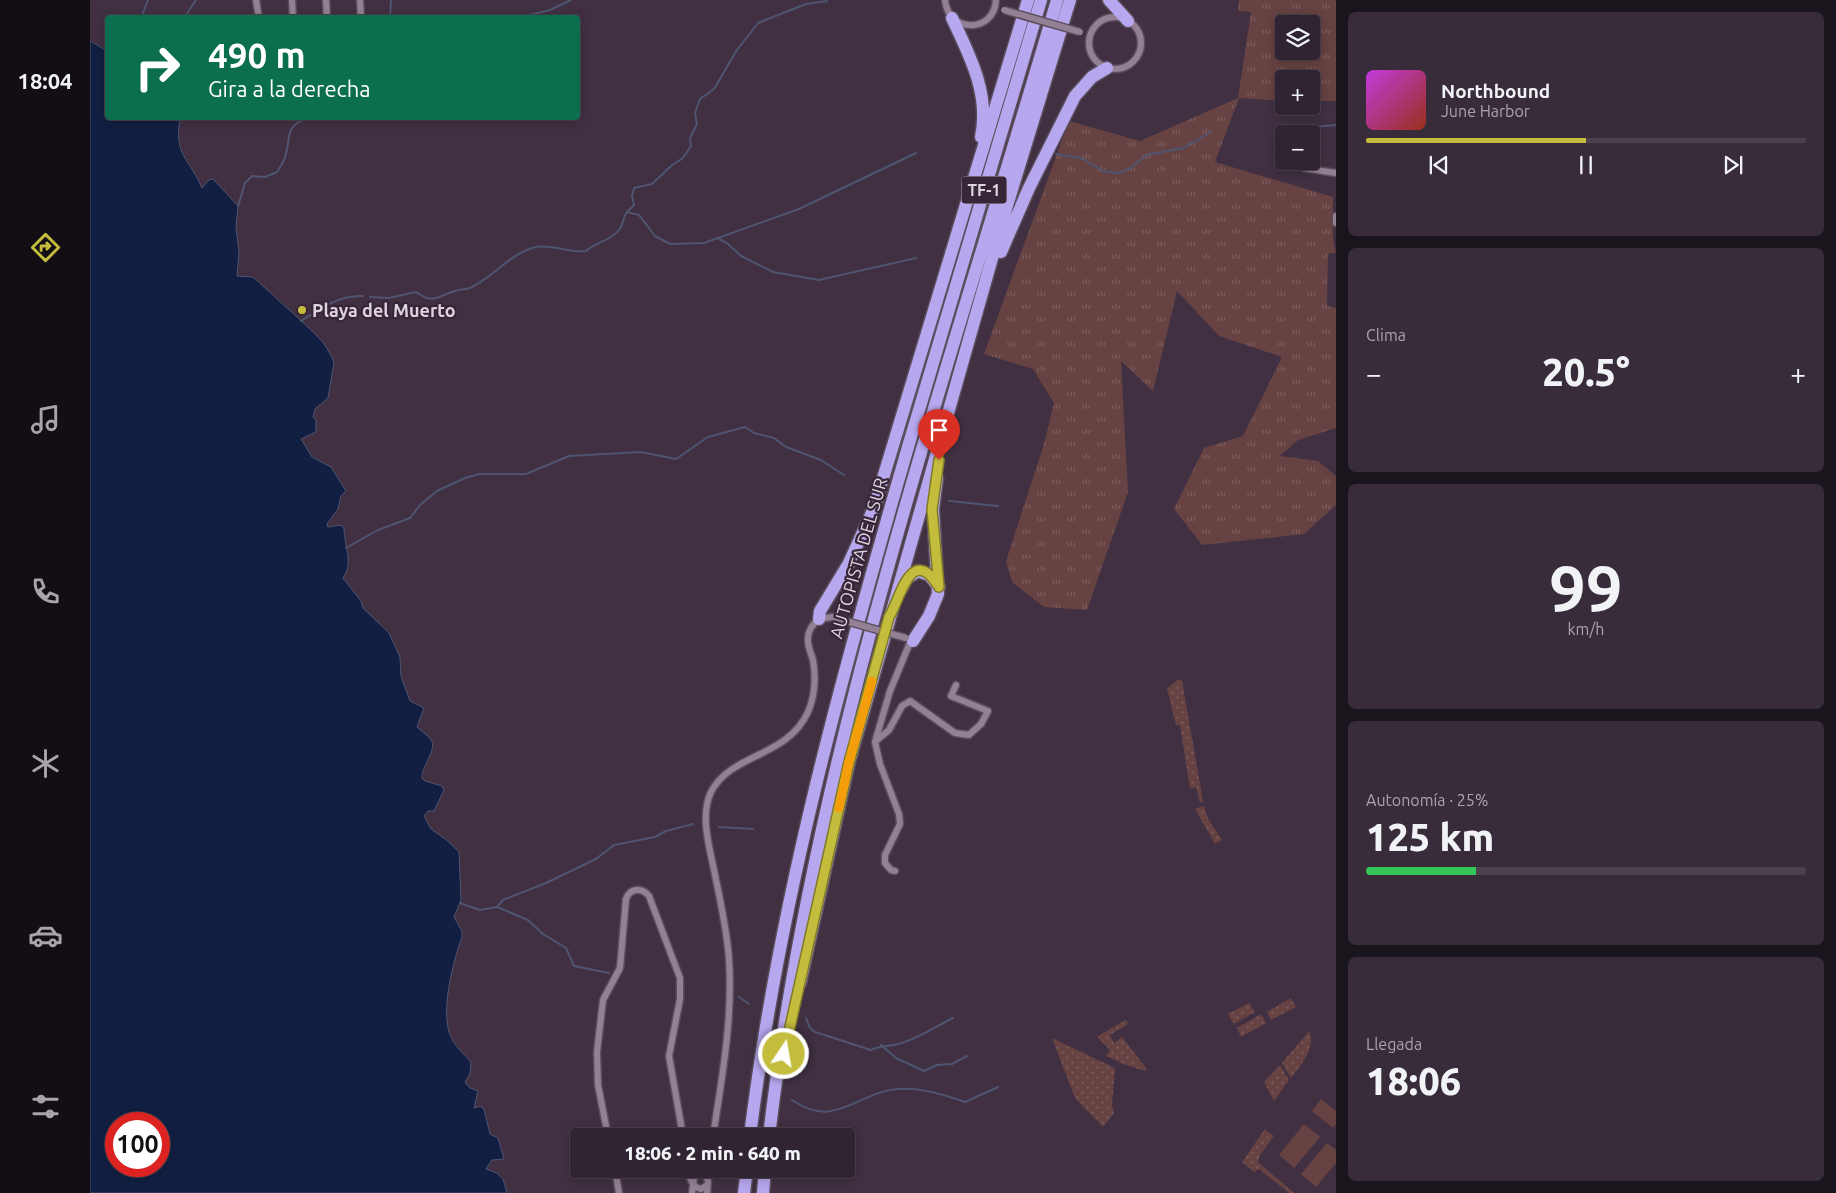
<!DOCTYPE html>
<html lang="es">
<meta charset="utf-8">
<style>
body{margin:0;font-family:Ubuntu,sans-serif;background:#382c3a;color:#f1f3f6;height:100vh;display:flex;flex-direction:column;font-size:19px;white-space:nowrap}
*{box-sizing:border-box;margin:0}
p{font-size:16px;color:#a8a4ac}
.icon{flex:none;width:28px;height:28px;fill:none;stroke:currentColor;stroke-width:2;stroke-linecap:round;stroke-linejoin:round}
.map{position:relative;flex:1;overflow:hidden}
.side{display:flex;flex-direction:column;gap:12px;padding:12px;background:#1a141c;width:500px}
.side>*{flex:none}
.top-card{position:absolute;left:15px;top:15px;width:475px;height:105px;border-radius:5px;box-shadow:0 2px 12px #0003,0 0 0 1px #4b414d;background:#0b6e4f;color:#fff;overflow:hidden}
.controls{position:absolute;left:1185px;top:15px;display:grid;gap:10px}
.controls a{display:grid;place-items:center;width:45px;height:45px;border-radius:5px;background:#302432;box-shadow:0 2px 12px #0003,0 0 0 1px #4b414d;font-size:25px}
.speed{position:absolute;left:15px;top:1112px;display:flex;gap:10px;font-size:25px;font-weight:700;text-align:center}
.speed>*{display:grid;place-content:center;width:65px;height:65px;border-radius:50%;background:#302432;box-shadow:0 2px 12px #0003,0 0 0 1px #4b414d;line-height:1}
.speed .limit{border:8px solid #d22;background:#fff;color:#111}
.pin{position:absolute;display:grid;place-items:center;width:42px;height:42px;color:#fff;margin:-51px -21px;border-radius:50% 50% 50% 0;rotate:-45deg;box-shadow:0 0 5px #0007}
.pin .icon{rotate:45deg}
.me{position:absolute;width:55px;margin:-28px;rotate:12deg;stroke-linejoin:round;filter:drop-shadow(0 0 4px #0008)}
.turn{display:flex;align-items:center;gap:18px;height:105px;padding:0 20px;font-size:22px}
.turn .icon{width:65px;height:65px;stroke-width:2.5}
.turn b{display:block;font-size:35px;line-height:42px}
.big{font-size:38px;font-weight:800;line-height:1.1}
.side .card{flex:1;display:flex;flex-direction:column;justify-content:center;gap:8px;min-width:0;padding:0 18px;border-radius:8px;background:#382c3a}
.side .dial{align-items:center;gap:0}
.dial b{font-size:65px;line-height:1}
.song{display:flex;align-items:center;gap:15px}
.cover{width:60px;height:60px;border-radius:8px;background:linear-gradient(135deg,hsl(290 70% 55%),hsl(10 70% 35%))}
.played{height:5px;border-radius:2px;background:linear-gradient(90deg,#c4bc3d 50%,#4b414d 50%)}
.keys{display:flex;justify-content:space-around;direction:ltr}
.heat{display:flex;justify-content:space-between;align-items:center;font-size:28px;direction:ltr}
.charge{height:8px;border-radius:4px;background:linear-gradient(90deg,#34c759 25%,#4b414d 0)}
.trip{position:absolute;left:480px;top:1128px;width:285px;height:50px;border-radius:5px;background:#302432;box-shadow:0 2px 12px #0003,0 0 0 1px #4b414d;font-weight:800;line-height:50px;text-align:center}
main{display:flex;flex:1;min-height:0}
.tab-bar{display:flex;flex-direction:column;width:90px;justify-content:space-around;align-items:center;background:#130e14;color:#a8a4ac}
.tab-bar .icon{width:35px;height:35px}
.tab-bar .on{color:#c4bc3d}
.tab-bar b{font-size:22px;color:#f1f3f6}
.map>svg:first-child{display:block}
</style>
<main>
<nav class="tab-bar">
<b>18:04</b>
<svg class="icon on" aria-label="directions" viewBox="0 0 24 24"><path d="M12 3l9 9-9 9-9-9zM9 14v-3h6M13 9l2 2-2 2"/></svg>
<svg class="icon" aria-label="music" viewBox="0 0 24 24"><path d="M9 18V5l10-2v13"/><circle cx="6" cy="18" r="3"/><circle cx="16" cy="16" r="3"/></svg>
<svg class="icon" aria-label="phone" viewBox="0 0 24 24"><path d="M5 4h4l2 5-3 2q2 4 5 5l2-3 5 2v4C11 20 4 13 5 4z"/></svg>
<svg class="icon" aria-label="climate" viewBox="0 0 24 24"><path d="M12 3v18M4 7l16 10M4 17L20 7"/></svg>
<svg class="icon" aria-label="car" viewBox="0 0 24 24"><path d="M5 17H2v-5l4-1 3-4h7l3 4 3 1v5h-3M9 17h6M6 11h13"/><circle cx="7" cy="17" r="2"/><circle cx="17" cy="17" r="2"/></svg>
<svg class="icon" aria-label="filters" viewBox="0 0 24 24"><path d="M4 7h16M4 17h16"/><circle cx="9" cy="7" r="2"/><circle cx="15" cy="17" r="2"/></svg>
</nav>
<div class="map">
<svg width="1246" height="1193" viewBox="0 0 1246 1193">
<defs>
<pattern id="grass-tufts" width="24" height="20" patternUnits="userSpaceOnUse" patternTransform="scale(1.25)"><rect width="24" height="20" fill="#674242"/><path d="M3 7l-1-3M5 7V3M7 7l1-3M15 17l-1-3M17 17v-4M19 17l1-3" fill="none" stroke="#7c5c5d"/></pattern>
<pattern id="garden-dots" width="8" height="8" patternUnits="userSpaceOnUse" patternTransform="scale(1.25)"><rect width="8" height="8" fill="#674242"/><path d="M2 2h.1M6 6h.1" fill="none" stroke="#7c5c5d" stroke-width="1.8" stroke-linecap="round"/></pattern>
</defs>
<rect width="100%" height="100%" fill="#403042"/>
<!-- grass -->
<path fill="url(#grass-tufts)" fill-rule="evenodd" d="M1149,0H1246V101H1221V79H1194V101L1149,98L1125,162L1243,197V239L1246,253L1238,254L1237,306L1246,308V428L1208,440L1190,456L1228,461L1246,476V505L1214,534L1112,545L1084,509L1114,448L1153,436L1192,357L1129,336L1087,291L1063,391L1031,361L1038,492L997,610L954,607L922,582L916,561L954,444L964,403L943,369L894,354L979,121L1050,141L1148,98L1161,12L1148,11ZM1194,24H1221V51H1194Z"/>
<!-- garden -->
<path fill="url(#garden-dots)" d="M1088,679L1092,681L1113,801L1110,803L1106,787L1100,789L1090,725H1086L1077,689Z
M1114,806L1118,819L1132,840L1125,844L1105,809Z
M1201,998L1206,1007L1181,1020L1177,1012Z
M1159,1003L1165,1012L1144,1024L1138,1014Z
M1171,1014L1176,1023L1151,1037L1147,1028Z
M1036,1020L1038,1024L1020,1035L1024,1043L1032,1037L1057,1069L1055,1071L1036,1065L1016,1056L1020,1050L1008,1038V1036Z
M1219,1031C1227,1047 1210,1066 1201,1078L1192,1063Z
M962,1038L1025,1068L1022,1105L1024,1113L1013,1127L985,1098Z
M1190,1065L1199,1080L1184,1101L1174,1082Z
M1175,1129L1184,1136L1170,1155L1168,1162L1204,1193H1199L1169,1169L1164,1172L1152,1162Z"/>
<!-- pitch -->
<path fill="#674242" d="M1231,1099L1246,1111V1124L1243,1128L1222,1111Z
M1214,1124L1230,1137L1204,1168L1189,1155Z
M1237,1143L1246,1150V1163L1226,1187L1211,1174Z"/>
<!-- water -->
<path fill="#121f42" stroke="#4f5571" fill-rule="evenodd" d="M0,41L14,49H17L18,118H90C84,156 98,156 112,188L119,180L123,179L148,206L146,227L149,253L147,276L163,277L218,327L233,342L242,357L244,363L238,398L225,409L223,417L226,420V432L211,439L222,457L241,467L256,491L251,496L248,509L237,524L238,527L251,525L254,528C254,545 264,563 253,578L271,601L273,608L299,633L310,657L311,676L320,701L334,708L327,727C331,731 336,734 340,738C349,749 331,766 332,778L335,781L352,786L354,790L344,811H338L334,816L341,829L358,841L369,852L371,900L364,917L372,931V937C363,962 348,1017 363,1041C368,1049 375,1055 381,1062L380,1074L375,1082L380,1088L388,1091L384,1108L390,1106L394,1109L400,1134L408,1138L414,1159L402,1160L396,1169L407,1173L413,1179L417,1193H0ZM26,1124H69V1166H26Z"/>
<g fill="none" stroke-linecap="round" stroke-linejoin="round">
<!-- stream -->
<path stroke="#4f5571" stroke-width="2" d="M51,18L58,0
M94,18L106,0
M300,18L301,0
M426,18L460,10L481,0
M1186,127L1214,128L1246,125
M966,154L991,158L1013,171L1029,173L1039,169L1057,155L1093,148L1121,132
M148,206L155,183L162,176L175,177L187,172C190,167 194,162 195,157C202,136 193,124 221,118
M537,212L544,205L542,196L544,188L562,184L581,166L593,158L601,146L600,138L607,124L605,113L610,99L624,89L647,50L668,23L716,4L737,1
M629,239L637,243L651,256L683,272L729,280L826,258
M280,297L299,298L326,292C344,305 347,296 365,291C369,289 375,290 380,288C402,278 418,256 442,248C459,243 478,253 496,251C505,242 521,241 529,230C533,226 533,217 537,212L549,215L565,236L580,244L614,243L709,209L826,153
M211,321C231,308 249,295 273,296
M859,501L908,506
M256,548L288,530L320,518L330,505L347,491L375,478L389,474H436L479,456L551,452L586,459L618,437L655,427L664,433L684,438L696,447L731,460L754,475
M629,827L663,829
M370,903L390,910L407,907L438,920L453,934L476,948L484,966L519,973
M407,907L413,900L456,883L506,859L524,845L565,837L576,831L603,824
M649,997L659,1004
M716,1018L720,1028L725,1032L781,1050C790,1045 798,1047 808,1044C827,1040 846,1026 863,1018
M791,1045L806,1058L834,1071L847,1065L862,1064L877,1056
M702,1100C745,1130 766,1093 807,1089C828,1087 856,1095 875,1102L908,1087"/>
<defs>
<path id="street" d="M166,0L169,18
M202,0L203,18
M236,0L237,18
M270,0L271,18
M855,0C858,33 904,34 906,0
M999 43a26 26 0 1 1 52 0a26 26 0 1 1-52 0Z
M1214,168L1246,173
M1246,216V223
M786,741L799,730L812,706L820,701L865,733L879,735L891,724L898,711L861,696L866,685
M805,871L801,870L795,863V855L810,824L809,814L790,764L785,742L800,691L821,640
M518,1136L508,1085L507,1052L513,1000L530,968L536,899C540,888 552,887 559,896L590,978V999L579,1056L593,1136
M623,1136C632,1078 643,1018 639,959C637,930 630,899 624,870C619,846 610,815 621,792C641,753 697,758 718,712C725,696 726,676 723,660C721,653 717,645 718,638C718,630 723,624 729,619L742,617
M525,1169L529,1193
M598,1169C599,1177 602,1187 611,1189L616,1186
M602,1193L604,1178L607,1174
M617,1193L618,1181L616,1176L618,1169"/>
<path id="highway" d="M1019,0L1038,21
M862,18C880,56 900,94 891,137
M911,252L939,188L985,96L1002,77L1017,68
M812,588L816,579L828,571L839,575L849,587
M729,619L730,611L759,563L784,508L938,0
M823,641L839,616L848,594L843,509L847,478
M710,983L759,762L916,209L980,0
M660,1136C689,901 752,674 818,447C862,298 906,149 951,0
M679,1136C725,747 858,375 967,0
M654,1193L657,1169
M673,1193L675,1169"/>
</defs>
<!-- street casing -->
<use href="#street" stroke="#5a4d5c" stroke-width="9"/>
<!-- highway casing -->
<use href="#highway" stroke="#5a4d5c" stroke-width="15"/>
<!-- street -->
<use href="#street" stroke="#938095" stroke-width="6"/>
<!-- highway -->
<use href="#highway" stroke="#b7a7ee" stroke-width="12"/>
<defs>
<path id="street-bridge" d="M914,10L990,32
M742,617L816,638"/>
</defs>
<!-- street-bridge casing -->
<use href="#street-bridge" stroke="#5a4d5c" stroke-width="9" stroke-linecap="butt"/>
<!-- street-bridge -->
<use href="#street-bridge" stroke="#938095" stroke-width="6"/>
</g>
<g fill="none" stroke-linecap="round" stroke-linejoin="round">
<defs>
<path id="route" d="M694,1054L759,762L799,617C810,600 821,542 849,587L842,509L849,460"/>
</defs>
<!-- route casing -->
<use href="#route" stroke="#7f7a28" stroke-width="12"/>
<!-- route -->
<use href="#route" stroke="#c4bc3d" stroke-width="9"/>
<!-- slow -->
<path stroke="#f59e0b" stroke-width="9" d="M749,808L759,762L782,681"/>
</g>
<!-- markers -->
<circle fill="#c4bc3d" stroke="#362638" stroke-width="2" cx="212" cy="310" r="5"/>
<g text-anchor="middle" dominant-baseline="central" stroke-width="4.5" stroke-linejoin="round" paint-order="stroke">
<!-- shield labels -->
<rect fill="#362638" stroke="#aca0ae" stroke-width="1" x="871.5" y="176.5" width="45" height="27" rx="4"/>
<g font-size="16" font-weight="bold" fill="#ded4e0">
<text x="894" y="190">TF-1</text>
</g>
<!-- poi labels -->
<g font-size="18" font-weight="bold" fill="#ded4e0" stroke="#362638" text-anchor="start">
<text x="222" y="310">Playa del Muerto</text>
</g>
<!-- street labels -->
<g font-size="18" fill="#ded4e0" stroke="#362638">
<text transform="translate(768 558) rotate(-74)">AUTOPISTA DEL SUR</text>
</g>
</g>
</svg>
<div class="controls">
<a><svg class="icon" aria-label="layers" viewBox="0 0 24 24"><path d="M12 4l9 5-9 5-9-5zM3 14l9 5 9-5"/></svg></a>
<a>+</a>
<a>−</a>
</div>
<div class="speed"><div class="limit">100</div></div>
<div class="pin" style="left:849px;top:460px;background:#d93025"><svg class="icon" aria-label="arrive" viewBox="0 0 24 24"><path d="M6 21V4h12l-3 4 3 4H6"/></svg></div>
<svg class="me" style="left:694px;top:1054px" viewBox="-20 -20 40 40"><circle r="17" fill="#c4bc3d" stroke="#fff" stroke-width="3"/><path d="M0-11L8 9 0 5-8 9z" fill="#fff"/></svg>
<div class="trip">18:06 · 2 min · 640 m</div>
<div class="top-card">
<div class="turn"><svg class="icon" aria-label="right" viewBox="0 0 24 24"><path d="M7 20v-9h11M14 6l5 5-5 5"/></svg><div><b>490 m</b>Gira a la derecha</div></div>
</div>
</div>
<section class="side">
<div class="card">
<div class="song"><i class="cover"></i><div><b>Northbound</b><p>June Harbor</p></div></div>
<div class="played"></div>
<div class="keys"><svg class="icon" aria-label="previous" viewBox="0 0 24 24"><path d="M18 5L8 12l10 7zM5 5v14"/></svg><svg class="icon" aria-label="pause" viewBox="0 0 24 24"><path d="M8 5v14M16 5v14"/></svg><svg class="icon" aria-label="next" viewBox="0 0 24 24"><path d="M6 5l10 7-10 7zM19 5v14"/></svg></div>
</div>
<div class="card"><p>Clima</p>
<div class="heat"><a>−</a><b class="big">20.5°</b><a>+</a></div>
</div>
<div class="card dial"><b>99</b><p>km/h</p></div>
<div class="card"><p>Autonomía · 25%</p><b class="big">125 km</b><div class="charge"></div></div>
<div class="card"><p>Llegada</p><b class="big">18:06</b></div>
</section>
</main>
